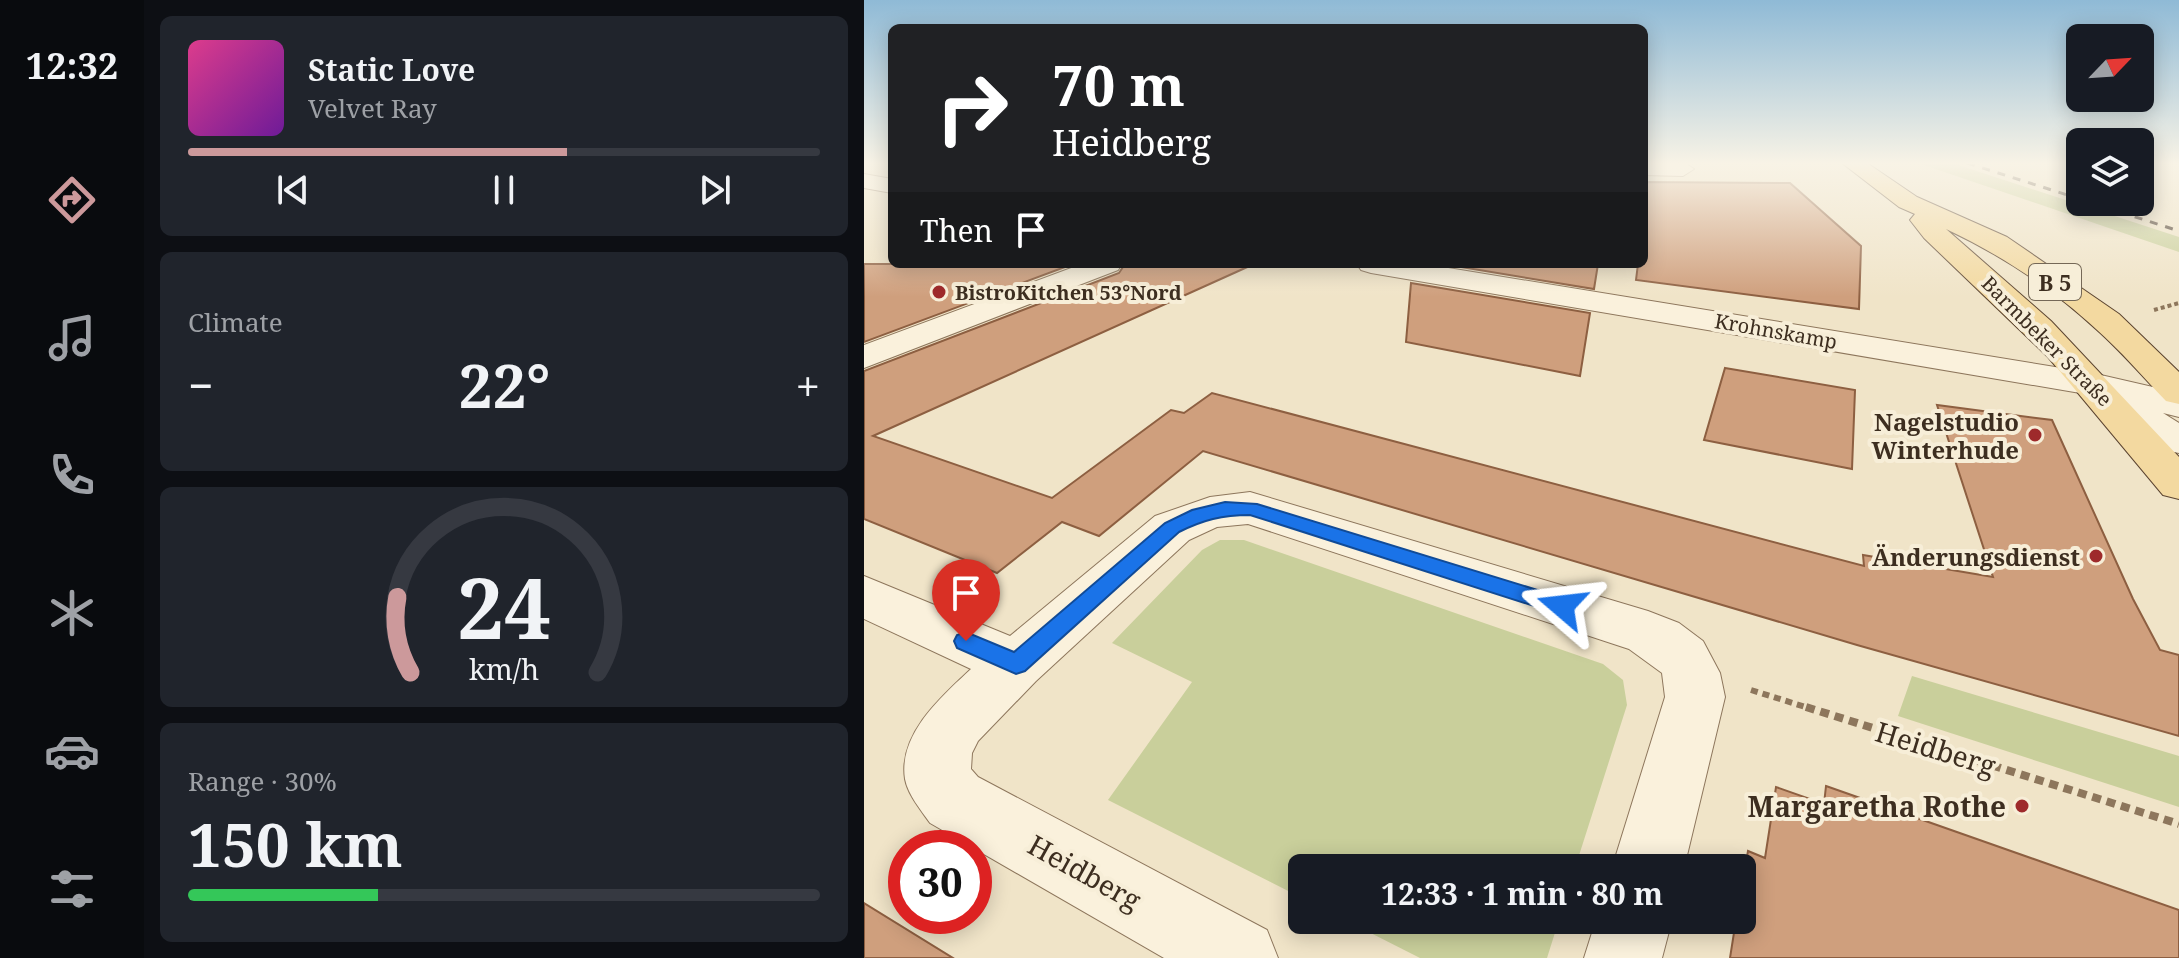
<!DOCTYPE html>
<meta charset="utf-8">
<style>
body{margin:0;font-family:"Noto Serif",serif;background:#20242c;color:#f1f3f6;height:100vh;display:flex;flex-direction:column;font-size:30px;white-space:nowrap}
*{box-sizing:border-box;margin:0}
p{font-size:26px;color:#9ea1a6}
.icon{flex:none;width:44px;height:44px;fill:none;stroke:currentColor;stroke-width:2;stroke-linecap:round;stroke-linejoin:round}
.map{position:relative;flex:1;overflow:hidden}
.details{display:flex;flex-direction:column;gap:16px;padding:16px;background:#0d0f14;width:720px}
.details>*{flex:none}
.hud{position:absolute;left:24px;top:24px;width:760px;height:244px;border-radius:12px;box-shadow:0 4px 20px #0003;background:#202124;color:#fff;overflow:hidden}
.needle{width:52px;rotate:65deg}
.buttons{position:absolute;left:1202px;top:24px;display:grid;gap:16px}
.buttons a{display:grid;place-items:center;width:88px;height:88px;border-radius:12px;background:#171b24;box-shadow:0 4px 20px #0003;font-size:40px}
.speed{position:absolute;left:24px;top:830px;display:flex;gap:16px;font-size:40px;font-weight:700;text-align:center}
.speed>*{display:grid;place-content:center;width:104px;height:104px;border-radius:50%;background:#171b24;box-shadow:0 4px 20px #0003;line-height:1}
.speed .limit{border:12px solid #d22;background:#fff;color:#111}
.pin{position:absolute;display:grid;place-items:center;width:68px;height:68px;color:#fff;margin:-82px -34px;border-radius:50% 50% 50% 0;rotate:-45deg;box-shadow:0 0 8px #0007}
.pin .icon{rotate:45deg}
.me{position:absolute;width:88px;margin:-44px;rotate:287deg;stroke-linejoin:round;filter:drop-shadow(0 0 6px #0008)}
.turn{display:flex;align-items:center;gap:28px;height:168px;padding:0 32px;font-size:36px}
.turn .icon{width:104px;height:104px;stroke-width:2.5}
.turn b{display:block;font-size:56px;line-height:68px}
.then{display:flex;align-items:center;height:76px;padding:0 32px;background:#0003;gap:16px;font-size:30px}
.big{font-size:60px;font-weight:700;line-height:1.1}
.details .widget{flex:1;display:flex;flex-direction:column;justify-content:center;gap:12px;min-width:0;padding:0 28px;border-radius:12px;background:#20242c}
.details .dial{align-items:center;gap:0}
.dial svg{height:208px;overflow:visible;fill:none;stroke:#363941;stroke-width:7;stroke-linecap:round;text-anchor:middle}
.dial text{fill:#f1f3f6;stroke:none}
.song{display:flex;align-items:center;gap:24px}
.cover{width:96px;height:96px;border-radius:12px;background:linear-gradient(135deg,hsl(330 70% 55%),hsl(280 70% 35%))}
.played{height:8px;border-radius:4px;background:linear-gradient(90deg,#cc999b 60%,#363941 60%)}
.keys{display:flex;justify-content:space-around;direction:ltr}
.heat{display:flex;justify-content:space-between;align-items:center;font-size:44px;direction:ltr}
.charge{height:12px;border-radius:6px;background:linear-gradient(90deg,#34c759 30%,#363941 0)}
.trip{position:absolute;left:424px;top:854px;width:468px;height:80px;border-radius:12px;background:#171b24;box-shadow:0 4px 20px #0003;font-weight:700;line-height:80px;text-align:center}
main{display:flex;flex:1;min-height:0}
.tabs{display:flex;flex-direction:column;width:144px;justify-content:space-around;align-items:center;background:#090b0e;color:#9ea1a6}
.tabs .icon{width:56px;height:56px}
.tabs .active{color:#cc999b}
.tabs b{font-size:36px;color:#f1f3f6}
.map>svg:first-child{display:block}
</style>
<main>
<nav class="tabs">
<b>12:32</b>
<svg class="icon active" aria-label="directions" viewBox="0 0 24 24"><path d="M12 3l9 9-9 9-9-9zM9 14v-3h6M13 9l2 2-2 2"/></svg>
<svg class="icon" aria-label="music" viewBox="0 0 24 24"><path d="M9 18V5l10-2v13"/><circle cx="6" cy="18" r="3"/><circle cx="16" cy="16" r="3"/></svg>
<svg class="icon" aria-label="phone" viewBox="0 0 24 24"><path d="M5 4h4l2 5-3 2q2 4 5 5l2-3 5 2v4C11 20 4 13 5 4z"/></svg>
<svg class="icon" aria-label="climate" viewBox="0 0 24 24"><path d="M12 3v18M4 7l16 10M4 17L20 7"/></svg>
<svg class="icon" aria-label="car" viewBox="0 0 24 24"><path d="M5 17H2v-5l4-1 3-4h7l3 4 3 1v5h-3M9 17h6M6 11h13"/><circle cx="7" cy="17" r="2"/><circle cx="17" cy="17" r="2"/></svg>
<svg class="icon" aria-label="filters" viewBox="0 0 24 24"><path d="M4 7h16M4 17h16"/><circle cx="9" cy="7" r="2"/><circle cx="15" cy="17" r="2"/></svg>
</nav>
<section class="details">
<div class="widget">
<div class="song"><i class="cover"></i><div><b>Static Love</b><p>Velvet Ray</p></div></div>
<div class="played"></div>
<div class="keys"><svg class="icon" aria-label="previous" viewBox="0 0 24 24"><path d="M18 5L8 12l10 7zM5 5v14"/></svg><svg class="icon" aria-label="pause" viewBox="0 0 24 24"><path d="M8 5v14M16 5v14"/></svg><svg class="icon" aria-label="next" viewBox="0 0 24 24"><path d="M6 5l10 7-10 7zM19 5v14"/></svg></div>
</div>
<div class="widget"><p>Climate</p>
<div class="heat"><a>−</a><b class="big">22°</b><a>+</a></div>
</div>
<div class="widget dial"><svg viewBox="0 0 100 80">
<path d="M14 69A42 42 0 1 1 86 69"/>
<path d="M14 69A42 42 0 0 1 9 40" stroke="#cc999b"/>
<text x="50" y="56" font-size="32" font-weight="700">24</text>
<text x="50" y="72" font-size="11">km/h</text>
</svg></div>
<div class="widget"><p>Range · 30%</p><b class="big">150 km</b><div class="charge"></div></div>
</section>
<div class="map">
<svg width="1315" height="958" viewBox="0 0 1315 958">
<rect width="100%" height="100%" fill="#f0e4c8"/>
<!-- green -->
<path fill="#c9cf9b" d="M1054,163H1088L1315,237V252Z
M356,540H380L739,664L759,680L763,705L711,868H438V898L244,800L328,682L248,643L338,550Z
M1048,676L1315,756V807L1034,716Z
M481,920H695L683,958H556Z"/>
<!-- building -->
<path fill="#cf9f7d" stroke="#8d5f41" stroke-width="2" d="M780,182L926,183L997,246L995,309L772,280L774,264H780Z
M0,264H209L0,342Z
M261,264H390L9,436L188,498L307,410L320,413L348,393L1000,566L999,555L1129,577L1073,405L1188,420L1269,599L1296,650L1315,655V736L993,645L339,451L235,536L198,522L133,573L0,519V371L255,273Z
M579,264H734L730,289Z
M547,283L726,313L716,376L542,342Z
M861,368L991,390L988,469L840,440Z
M962,786L1315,910V958H866L872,920H878V886L884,851L901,858L912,787L960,804Z
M0,903L89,958H0Z"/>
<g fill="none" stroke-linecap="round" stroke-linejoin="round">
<defs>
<path id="minor" d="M780,163H821L830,169L819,176L780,175Z
M0,174L28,179V193L0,188Z
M218,264H258L254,270L0,368V345Z
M493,264H560L1228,373L1315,393V417L1299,413L1315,423V453L1300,450L1239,408L1234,400L1236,397L1228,395L507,273L497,270Z
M386,492L784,611L815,623L839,641L856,673L861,697L820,868H748L801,697L798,673L765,649L384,524L353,527L325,540L172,681L114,741L108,753L107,769L114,777L403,930L414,958H300L66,823C57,810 44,795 41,779C34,734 78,696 107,669L0,619V576L146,636L291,516L346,497Z
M732,920H808L798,958H720Z"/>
<path id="major" d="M978,163H1003L1053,197L1143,237L1255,314L1315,372V404L1302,401C1279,377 1257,351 1232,329C1189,289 1135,254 1082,229L1187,321L1315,457V499L1299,495L1184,357L1060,238L1046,220L1051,214L1035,207Z"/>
</defs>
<!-- minor casing -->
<use href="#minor" stroke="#8d765c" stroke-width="2"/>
<!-- major casing -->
<use href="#major" stroke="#5b4430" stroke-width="2"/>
<!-- path-far2 -->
<path stroke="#8d765c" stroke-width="4" stroke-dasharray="4 3" stroke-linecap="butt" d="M1290,310L1315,303"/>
<!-- path-far1 -->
<path stroke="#8d765c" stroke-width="6" stroke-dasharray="7 5" stroke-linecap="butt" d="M887,690L948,709"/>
<!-- path -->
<path stroke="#8d765c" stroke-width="8" stroke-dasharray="9 6" stroke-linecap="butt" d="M942,707L1315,824"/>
<!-- minor -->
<use href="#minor" fill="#faf1dc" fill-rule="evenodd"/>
<!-- major -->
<use href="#major" fill="#f3d9a0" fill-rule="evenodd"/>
<!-- rail -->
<path stroke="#3d2e20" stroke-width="3" stroke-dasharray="8 8" stroke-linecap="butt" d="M1103,163L1216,199
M1225,202L1315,231"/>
</g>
<!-- sky -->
<linearGradient id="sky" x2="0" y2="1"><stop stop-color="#8fbad6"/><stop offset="0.55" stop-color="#f8f3e6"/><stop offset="1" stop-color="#f8f3e6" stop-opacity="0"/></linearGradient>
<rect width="1315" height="297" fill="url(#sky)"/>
<!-- route -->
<path fill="#1a73e8" stroke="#114b97" stroke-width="2" d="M361,502L393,504L706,600L709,606L706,612L698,615L386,515C358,515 339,520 315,532L161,671L152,674L93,648L90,641L93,635L102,632L150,652L301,523L328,510Z"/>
<!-- markers -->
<g fill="#9e2a2b" stroke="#f7eed8" stroke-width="3">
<circle cx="75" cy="292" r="8"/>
<circle cx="1171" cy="435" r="8"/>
<circle cx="1232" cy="556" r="8"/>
<circle cx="1158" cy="806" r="8"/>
</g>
<g text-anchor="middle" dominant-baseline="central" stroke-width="8" stroke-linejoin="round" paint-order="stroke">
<!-- far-poi labels -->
<g font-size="20" font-weight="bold" fill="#3d2e20" stroke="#f7eed8" text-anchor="start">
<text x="91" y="292">BistroKitchen 53°Nord</text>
</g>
<!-- far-street labels -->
<g font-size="20" fill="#3d2e20" stroke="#f7eed8">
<text transform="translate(912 331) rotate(10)">Krohnskamp</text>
<text transform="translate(1183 341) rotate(45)">Barmbeker Straße</text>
</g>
<!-- shield labels -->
<rect fill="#f7eed8" stroke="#756857" stroke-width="2" x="1165" y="264" width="52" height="36" rx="6"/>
<g font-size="22" font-weight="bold" fill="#3d2e20">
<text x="1191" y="282">B 5</text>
</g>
<!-- poi labels -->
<g font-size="24" font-weight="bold" fill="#3d2e20" stroke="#f7eed8" text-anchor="end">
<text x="1155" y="421">Nagelstudio<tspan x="1155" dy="28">Winterhude</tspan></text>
<text x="1216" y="556">Änderungsdienst</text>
</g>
<!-- near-street labels -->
<g font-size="28" fill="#3d2e20" stroke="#f7eed8">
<text transform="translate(1072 748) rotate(17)">Heidberg</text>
<text transform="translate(221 872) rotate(29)">Heidberg</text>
</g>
<!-- near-poi labels -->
<g font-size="28" font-weight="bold" fill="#3d2e20" stroke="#f7eed8" text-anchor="end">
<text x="1142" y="806">Margaretha Rothe</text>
</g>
</g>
</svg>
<div class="buttons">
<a><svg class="needle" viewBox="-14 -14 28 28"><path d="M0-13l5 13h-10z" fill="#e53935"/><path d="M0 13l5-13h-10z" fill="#9ea1a6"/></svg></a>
<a><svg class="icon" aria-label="layers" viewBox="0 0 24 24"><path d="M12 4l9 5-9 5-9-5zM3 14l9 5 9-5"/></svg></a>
</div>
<div class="speed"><div class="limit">30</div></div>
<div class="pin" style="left:102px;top:641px;background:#d93025"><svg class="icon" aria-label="arrive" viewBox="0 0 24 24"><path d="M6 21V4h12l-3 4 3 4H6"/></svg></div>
<svg class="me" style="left:698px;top:606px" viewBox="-20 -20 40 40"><path d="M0-17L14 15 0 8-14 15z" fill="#1a73e8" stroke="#fff" stroke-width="4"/></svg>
<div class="trip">12:33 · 1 min · 80 m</div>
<div class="hud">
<div class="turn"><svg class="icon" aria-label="right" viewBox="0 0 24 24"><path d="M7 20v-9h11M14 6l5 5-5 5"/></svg><div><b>70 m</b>Heidberg</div></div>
<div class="then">Then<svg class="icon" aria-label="arrive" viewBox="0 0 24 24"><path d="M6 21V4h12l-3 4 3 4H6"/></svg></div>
</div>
</div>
</main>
